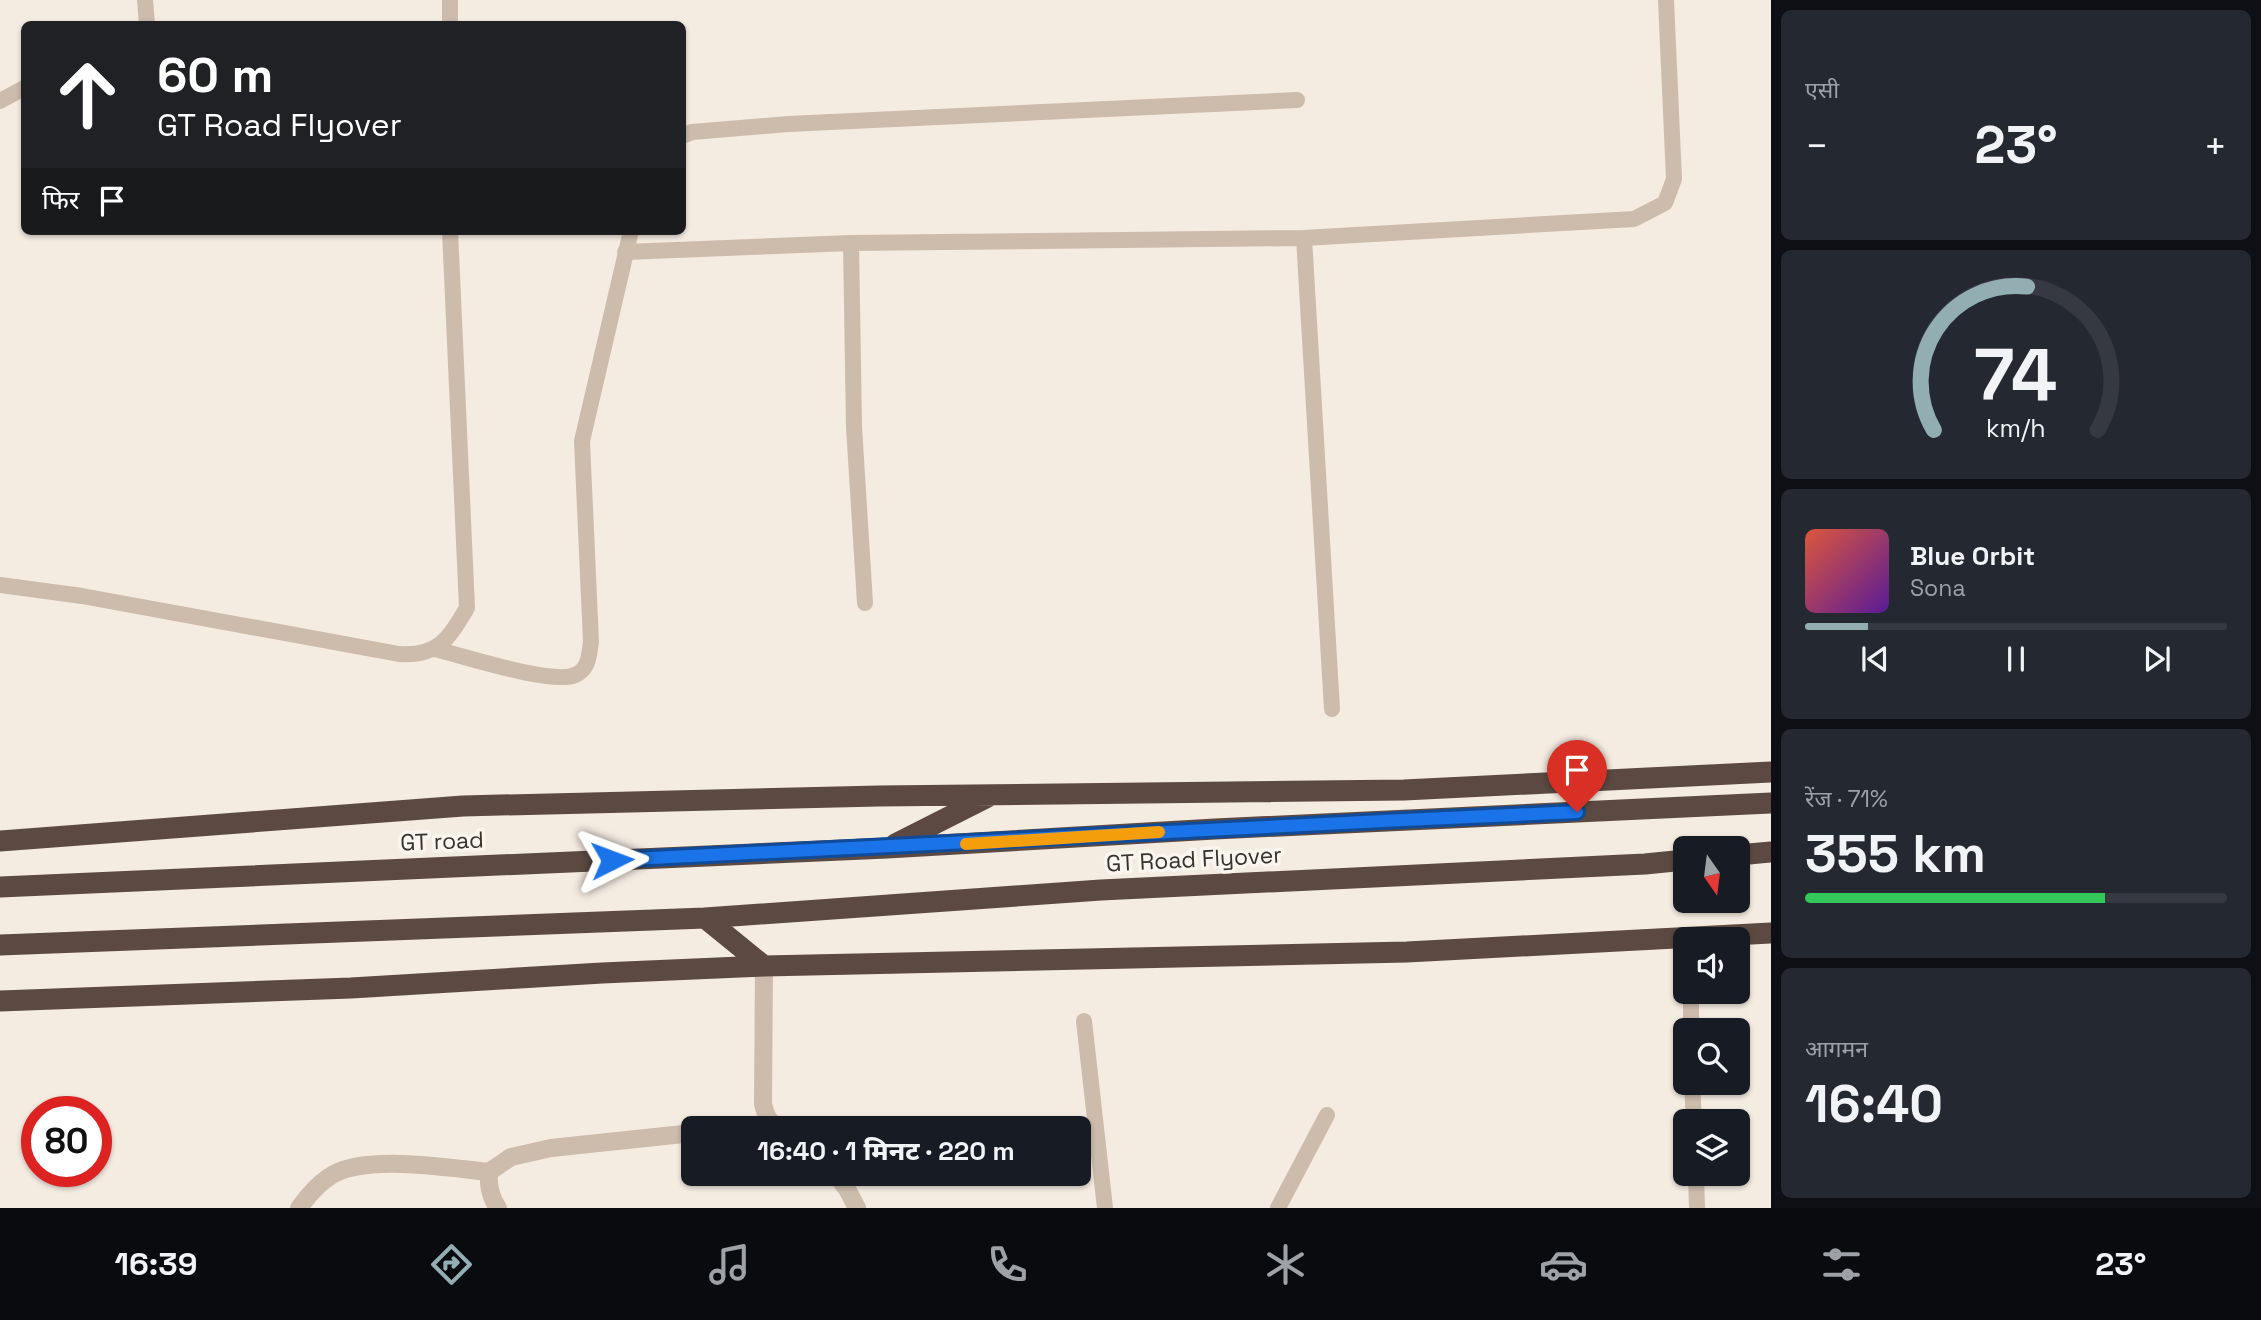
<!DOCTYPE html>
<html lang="hi">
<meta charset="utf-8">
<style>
body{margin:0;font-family:"Space Grotesk","Noto Sans Devanagari",sans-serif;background:#242831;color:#f1f3f6;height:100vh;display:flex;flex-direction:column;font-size:26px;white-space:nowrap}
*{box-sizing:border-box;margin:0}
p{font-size:23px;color:#9ea1a6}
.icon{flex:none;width:38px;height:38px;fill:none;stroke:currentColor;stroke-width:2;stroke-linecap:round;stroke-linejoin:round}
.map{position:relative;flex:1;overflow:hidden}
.side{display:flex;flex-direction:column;gap:10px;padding:10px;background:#0d0f14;width:490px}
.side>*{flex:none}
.hud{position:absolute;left:21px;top:21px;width:665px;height:214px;border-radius:10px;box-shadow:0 2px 5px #0004;background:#202124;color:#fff;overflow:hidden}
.needle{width:46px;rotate:166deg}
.buttons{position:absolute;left:1673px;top:836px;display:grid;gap:14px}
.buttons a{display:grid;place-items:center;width:77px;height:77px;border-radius:10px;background:#171b24;box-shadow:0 2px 5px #0004;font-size:35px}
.speed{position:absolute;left:21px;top:1096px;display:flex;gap:14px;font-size:35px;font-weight:700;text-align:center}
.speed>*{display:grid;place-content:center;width:91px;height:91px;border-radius:50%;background:#171b24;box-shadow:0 2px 5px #0004;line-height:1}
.speed .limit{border:10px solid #d22;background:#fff;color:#111}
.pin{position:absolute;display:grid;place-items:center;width:60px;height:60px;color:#fff;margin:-72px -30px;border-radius:50% 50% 50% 0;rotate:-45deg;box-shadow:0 0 7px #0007}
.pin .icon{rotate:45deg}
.me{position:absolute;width:77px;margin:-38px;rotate:87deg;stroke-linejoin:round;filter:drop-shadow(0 0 5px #0008)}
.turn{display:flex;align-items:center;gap:24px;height:147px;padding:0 21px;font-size:32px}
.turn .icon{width:91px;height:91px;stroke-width:2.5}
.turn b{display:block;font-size:49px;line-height:60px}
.then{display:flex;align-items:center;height:66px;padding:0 21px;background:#0003;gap:14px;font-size:26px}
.big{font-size:52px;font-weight:800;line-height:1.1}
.side .card{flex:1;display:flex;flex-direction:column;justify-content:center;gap:10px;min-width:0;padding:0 24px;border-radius:10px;background:#242831}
.side .dial{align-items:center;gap:0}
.dial svg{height:182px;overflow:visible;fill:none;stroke:#363941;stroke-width:7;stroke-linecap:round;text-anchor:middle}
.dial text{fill:#f1f3f6;stroke:none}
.song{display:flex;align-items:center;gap:21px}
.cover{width:84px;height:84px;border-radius:10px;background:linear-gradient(135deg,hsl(10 70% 55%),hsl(270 70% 35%))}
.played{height:7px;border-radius:4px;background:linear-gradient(90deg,#92aeb2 15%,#363941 15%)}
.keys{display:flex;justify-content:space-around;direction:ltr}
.heat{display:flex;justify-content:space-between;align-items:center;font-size:38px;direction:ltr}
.charge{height:10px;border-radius:5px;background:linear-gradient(90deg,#34c759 71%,#363941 0)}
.trip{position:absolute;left:681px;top:1116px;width:410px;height:70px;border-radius:10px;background:#171b24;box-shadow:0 2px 5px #0004;font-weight:800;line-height:70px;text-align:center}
.menu{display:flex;height:112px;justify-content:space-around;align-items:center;background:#090b0e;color:#9ea1a6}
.menu .icon{width:49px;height:49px}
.menu .active{color:#92aeb2}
.menu b{font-size:32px;color:#f1f3f6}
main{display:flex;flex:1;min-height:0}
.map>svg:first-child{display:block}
</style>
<main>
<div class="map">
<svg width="1771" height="1208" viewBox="0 0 1771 1208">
<rect width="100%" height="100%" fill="#f4ebe1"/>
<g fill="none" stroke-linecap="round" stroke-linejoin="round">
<!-- lane -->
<path stroke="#cdbbac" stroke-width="16" d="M145,0L147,24
M450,0V24
M0,101L24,88
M682,136L692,132L788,124L1297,100
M1304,238L1332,709
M851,243L854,427L865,603
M625,252L851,243L1304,238L1634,219L1665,203L1674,179L1666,0
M0,585L82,596L399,654C438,657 449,638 467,608L450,231
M435,649C464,656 551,685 575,675C589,669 589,655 591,642L582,441L631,231
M1084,1021L1105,1208
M1691,1031V992
M1692,1083L1694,1122
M1696,1174L1697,1208
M1278,1208L1327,1115"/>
<!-- street -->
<path stroke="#cdbbac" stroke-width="18" d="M764,966L763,1104C766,1116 769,1123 780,1129
M733,1129L772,1125
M835,1174L847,1189L857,1208
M299,1208C307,1197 317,1185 329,1177C362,1153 449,1168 489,1172
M498,1208C490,1197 488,1186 489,1172L511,1157L551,1148L693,1133"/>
<!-- highway -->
<path stroke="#5c4a42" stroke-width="21" d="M0,841L463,806L879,796L1404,790L1771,772
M895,844L988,797
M1738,855L1771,852
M0,887L887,848L1215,829L1771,803
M705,918L764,966
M0,945L705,918L1101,890L1645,864L1685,860
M0,1001L351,988L602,973L764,966L1407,952L1771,933"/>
</g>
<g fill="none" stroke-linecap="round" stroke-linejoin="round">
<defs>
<path id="route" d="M612,860C933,846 1255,826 1577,812"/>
</defs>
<!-- route casing -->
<use href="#route" stroke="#114b97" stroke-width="18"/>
<!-- route -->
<use href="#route" stroke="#1a73e8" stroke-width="12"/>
<!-- slow -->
<path stroke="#f59e0b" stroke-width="12" d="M966,844L1159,832"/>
</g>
<g text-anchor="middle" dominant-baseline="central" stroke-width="7" stroke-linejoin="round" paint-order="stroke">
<!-- street labels -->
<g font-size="23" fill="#3b302b" stroke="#fbf5ee">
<text transform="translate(442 841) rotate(-2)">GT road</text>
<text transform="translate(1194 859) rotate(-3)">GT Road Flyover</text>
</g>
</g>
</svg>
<div class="buttons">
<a><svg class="needle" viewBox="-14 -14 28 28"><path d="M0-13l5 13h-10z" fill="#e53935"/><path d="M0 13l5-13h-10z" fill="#9ea1a6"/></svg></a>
<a><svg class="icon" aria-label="sound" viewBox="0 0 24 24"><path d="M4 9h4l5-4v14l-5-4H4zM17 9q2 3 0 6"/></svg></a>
<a><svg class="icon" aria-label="search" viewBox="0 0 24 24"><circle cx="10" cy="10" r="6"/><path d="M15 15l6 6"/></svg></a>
<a><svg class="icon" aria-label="layers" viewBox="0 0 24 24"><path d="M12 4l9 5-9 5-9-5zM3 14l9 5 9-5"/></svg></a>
</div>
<div class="speed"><div class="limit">80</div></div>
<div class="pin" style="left:1577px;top:812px;background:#d93025"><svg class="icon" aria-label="arrive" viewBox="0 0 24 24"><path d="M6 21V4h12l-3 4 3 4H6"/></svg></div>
<svg class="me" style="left:612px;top:860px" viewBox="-20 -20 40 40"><path d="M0-17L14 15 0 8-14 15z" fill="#1a73e8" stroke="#fff" stroke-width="4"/></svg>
<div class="trip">16:40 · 1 मिनट · 220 m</div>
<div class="hud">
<div class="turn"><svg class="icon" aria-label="ahead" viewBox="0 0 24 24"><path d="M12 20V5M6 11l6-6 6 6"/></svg><div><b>60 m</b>GT Road Flyover</div></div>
<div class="then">फिर<svg class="icon" aria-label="arrive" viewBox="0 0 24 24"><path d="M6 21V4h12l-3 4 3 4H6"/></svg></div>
</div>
</div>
<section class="side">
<div class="card"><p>एसी</p>
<div class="heat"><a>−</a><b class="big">23°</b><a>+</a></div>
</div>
<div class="card dial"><svg viewBox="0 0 100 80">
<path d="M14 69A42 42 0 1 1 86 69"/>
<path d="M14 69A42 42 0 0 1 55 6" stroke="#92aeb2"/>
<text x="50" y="56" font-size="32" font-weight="700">74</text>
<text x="50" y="72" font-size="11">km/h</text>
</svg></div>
<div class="card">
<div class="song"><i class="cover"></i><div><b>Blue Orbit</b><p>Sona</p></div></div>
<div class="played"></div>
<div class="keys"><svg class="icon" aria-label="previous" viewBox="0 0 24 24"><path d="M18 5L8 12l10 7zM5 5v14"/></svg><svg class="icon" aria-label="pause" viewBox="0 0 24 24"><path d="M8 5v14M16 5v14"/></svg><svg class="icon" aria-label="next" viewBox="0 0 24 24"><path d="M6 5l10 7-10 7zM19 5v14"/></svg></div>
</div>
<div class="card"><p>रेंज · 71%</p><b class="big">355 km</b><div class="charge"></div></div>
<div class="card"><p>आगमन</p><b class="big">16:40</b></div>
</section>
</main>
<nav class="menu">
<b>16:39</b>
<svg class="icon active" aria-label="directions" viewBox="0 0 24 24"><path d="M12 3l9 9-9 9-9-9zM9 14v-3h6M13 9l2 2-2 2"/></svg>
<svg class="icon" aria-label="music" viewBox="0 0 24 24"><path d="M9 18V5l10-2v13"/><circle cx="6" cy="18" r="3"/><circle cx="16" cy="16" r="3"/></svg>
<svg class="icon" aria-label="phone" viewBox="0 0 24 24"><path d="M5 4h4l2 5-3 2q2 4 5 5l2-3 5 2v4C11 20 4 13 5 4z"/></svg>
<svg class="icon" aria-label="climate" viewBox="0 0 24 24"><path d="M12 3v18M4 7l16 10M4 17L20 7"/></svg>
<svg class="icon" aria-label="car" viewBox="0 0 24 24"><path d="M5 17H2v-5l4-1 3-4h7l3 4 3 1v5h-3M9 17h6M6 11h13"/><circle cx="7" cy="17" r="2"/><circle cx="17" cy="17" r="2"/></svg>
<svg class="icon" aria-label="filters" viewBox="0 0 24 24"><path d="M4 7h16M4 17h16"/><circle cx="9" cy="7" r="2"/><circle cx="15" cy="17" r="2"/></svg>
<b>23°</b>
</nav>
